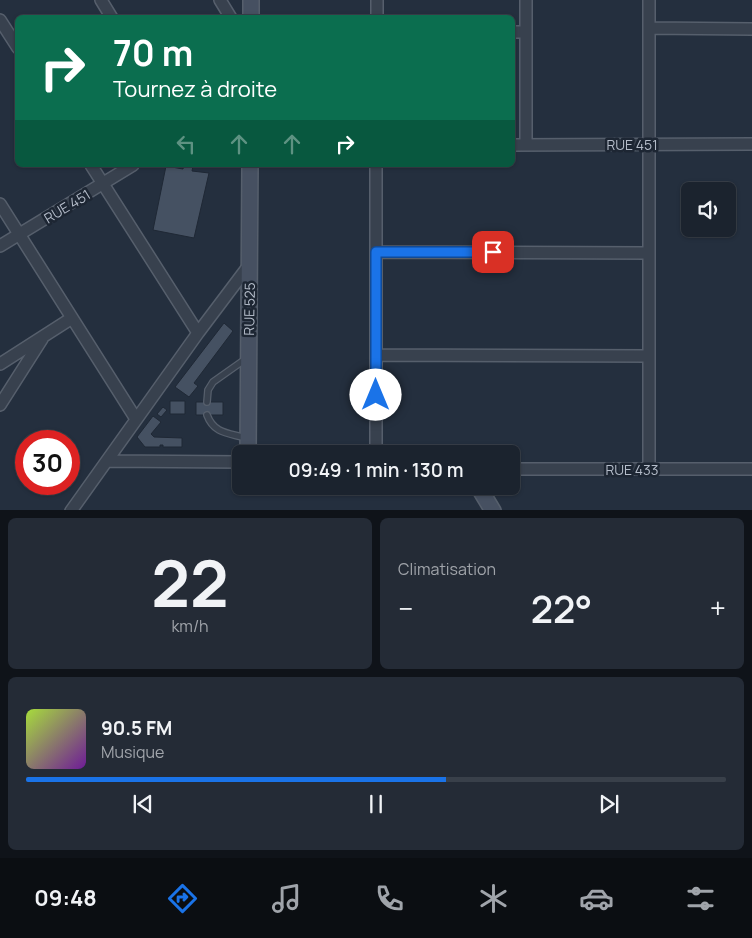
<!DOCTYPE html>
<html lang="fr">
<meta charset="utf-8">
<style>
body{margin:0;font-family:Manrope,sans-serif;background:#242b36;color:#f1f3f6;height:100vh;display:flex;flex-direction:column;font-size:19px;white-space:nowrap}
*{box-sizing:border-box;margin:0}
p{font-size:16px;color:#a0a4aa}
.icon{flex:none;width:28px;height:28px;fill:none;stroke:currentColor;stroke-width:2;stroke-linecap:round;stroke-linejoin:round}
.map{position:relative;height:510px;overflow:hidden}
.drawer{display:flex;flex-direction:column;gap:8px;padding:8px;background:#0f1319;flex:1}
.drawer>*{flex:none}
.top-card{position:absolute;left:15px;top:15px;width:500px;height:152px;border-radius:8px;box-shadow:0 1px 4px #0004,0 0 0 1px #39404a;background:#0b6e4f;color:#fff;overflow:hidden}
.fabs{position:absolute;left:681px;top:182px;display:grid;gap:10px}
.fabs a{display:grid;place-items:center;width:55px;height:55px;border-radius:8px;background:#1b232e;box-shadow:0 1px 4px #0004,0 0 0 1px #39404a;font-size:25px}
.speed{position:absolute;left:15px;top:430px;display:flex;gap:10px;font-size:25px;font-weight:700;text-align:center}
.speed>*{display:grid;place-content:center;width:65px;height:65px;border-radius:50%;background:#1b232e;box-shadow:0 1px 4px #0004,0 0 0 1px #39404a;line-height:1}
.speed .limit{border:8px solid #d22;background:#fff;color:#111}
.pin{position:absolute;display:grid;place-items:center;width:42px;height:42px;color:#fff;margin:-21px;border-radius:10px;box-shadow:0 2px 8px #0006}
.me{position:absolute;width:55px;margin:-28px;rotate:0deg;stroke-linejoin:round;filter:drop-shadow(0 0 4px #0008)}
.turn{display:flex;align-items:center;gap:18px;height:105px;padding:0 15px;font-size:22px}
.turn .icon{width:65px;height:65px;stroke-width:2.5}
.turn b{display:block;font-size:35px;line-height:42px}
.lanes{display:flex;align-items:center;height:48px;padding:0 15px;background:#0003;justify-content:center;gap:25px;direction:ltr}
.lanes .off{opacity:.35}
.big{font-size:38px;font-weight:600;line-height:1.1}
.drawer .widget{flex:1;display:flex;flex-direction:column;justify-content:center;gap:8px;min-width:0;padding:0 18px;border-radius:8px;background:#242b36}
.drawer .dial{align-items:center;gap:0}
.dial b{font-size:65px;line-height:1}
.song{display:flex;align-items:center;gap:15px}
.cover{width:60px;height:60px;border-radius:8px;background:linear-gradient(135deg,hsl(80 70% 55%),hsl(280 70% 35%))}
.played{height:5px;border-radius:2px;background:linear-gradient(90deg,#1a73e8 60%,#39404a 60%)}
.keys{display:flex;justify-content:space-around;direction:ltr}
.heat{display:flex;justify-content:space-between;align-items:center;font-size:28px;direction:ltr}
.drawer .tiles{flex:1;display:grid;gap:8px;grid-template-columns:1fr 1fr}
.widget:last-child{grid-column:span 2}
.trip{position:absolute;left:232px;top:445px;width:288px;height:50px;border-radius:8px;background:#1b232e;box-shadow:0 1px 4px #0004,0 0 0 1px #39404a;font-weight:600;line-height:50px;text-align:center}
.tabs{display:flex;height:80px;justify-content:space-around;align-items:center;background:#0b0e12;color:#a0a4aa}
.tabs .icon{width:35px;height:35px}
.tabs .active{color:#1a73e8}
.tabs b{font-size:22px;color:#f1f3f6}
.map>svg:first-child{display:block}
</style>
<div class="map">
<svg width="752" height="511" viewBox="0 0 752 511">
<rect width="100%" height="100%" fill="#242f3e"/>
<!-- building -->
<path fill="#455162" stroke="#1f2835" d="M184,165L193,166L192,171L209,173L194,238L153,230L166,166L183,169Z
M224,323L233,331L194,383L198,386L189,397L175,387Z
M170,401H185V414H170Z
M196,402H223V415H196Z
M163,407L167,410L161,417L157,414Z
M153,416L161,422L151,434L154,437L182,438V447H163V445H160V447H145L137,437Z"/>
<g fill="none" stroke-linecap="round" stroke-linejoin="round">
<defs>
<path id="service" d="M207,402L208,390L213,382L247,358
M207,415C214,434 229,433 246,438"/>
<path id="minor" d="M101,0L112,18
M220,0L231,18
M377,18V0
M0,20L18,48
M649,28L752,29
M512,32H526
M512,145L752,144
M526,145V0
M91,165L198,333
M0,204L136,419
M0,246L133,165
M376,252L649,253
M376,355L649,356
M0,364L72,318
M0,405L42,339
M376,454V165
M107,461L241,462
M511,469H752
M649,469V0
M71,511L198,333L250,264"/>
<path id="secondary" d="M251,18V0
M248,454L250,165
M478,486L493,511"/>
</defs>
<!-- service casing -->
<use href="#service" stroke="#565f6c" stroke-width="8"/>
<!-- minor casing -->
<use href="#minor" stroke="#565f6c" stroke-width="14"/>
<!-- secondary casing -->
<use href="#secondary" stroke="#565f6c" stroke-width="18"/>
<!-- service -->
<use href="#service" stroke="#38414e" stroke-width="5.5"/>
<!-- minor -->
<use href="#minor" stroke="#38414e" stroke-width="11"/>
<!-- secondary -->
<use href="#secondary" stroke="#465061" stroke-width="15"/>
</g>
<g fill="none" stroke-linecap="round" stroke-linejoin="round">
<defs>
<path id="route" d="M376,395V252H493"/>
</defs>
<!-- route casing -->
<use href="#route" stroke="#114b97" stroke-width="12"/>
<!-- route -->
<use href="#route" stroke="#1a73e8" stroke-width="9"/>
</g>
<g text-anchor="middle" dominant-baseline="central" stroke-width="5" stroke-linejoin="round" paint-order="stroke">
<!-- street labels -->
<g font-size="14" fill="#b4bcc9" stroke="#1d2633">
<text x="632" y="144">RUE 451</text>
<text transform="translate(67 206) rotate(-31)">RUE 451</text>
<text transform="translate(249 309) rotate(-89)">RUE 525</text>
<text x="632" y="469">RUE 433</text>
</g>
</g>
</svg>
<div class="fabs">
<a><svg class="icon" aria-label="sound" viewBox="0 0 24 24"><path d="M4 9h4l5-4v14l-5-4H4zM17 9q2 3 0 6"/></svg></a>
</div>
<div class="speed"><div class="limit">30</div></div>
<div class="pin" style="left:493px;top:252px;background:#d93025"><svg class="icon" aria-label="arrive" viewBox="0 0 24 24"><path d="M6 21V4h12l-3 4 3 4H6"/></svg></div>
<svg class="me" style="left:376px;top:395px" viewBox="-20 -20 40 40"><circle r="19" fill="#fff"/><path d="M0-13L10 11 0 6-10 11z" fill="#1a73e8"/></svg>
<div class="trip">09:49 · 1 min · 130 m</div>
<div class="top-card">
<div class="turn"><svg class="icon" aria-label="right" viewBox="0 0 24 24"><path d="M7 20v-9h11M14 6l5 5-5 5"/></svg><div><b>70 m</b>Tournez à droite</div></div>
<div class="lanes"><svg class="icon off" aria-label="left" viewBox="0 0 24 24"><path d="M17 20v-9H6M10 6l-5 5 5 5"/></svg><svg class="icon off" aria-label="ahead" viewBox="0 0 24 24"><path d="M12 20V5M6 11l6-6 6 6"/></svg><svg class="icon off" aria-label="ahead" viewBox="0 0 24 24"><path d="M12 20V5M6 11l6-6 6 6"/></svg><svg class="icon" aria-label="right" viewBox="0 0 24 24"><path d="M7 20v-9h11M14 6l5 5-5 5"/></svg></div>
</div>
</div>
<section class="drawer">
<div class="tiles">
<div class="widget dial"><b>22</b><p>km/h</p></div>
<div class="widget"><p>Climatisation</p>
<div class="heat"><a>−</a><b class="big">22°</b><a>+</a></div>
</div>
<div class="widget">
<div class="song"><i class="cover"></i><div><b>90.5 FM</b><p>Musique</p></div></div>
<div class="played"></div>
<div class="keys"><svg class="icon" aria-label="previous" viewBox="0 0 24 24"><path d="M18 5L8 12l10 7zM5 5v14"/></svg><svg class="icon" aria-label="pause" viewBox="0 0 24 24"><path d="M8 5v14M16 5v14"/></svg><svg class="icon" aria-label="next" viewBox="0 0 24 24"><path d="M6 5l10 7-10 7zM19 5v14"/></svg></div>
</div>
</div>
</section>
<nav class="tabs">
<b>09:48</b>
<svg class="icon active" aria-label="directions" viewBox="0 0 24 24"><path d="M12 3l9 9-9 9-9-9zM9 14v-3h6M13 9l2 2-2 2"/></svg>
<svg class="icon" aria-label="music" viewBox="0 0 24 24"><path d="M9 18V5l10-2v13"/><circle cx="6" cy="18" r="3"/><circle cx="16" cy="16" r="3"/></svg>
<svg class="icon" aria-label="phone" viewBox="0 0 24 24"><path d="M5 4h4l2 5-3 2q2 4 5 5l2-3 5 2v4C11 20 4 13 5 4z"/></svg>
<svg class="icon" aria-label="climate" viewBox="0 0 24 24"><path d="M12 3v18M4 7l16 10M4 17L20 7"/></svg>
<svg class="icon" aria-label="car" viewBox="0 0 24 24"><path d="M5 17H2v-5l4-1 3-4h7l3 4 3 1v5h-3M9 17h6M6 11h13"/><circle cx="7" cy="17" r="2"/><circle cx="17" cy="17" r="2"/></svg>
<svg class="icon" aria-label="filters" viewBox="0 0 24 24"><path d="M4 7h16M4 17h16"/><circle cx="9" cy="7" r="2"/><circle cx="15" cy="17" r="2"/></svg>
</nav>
